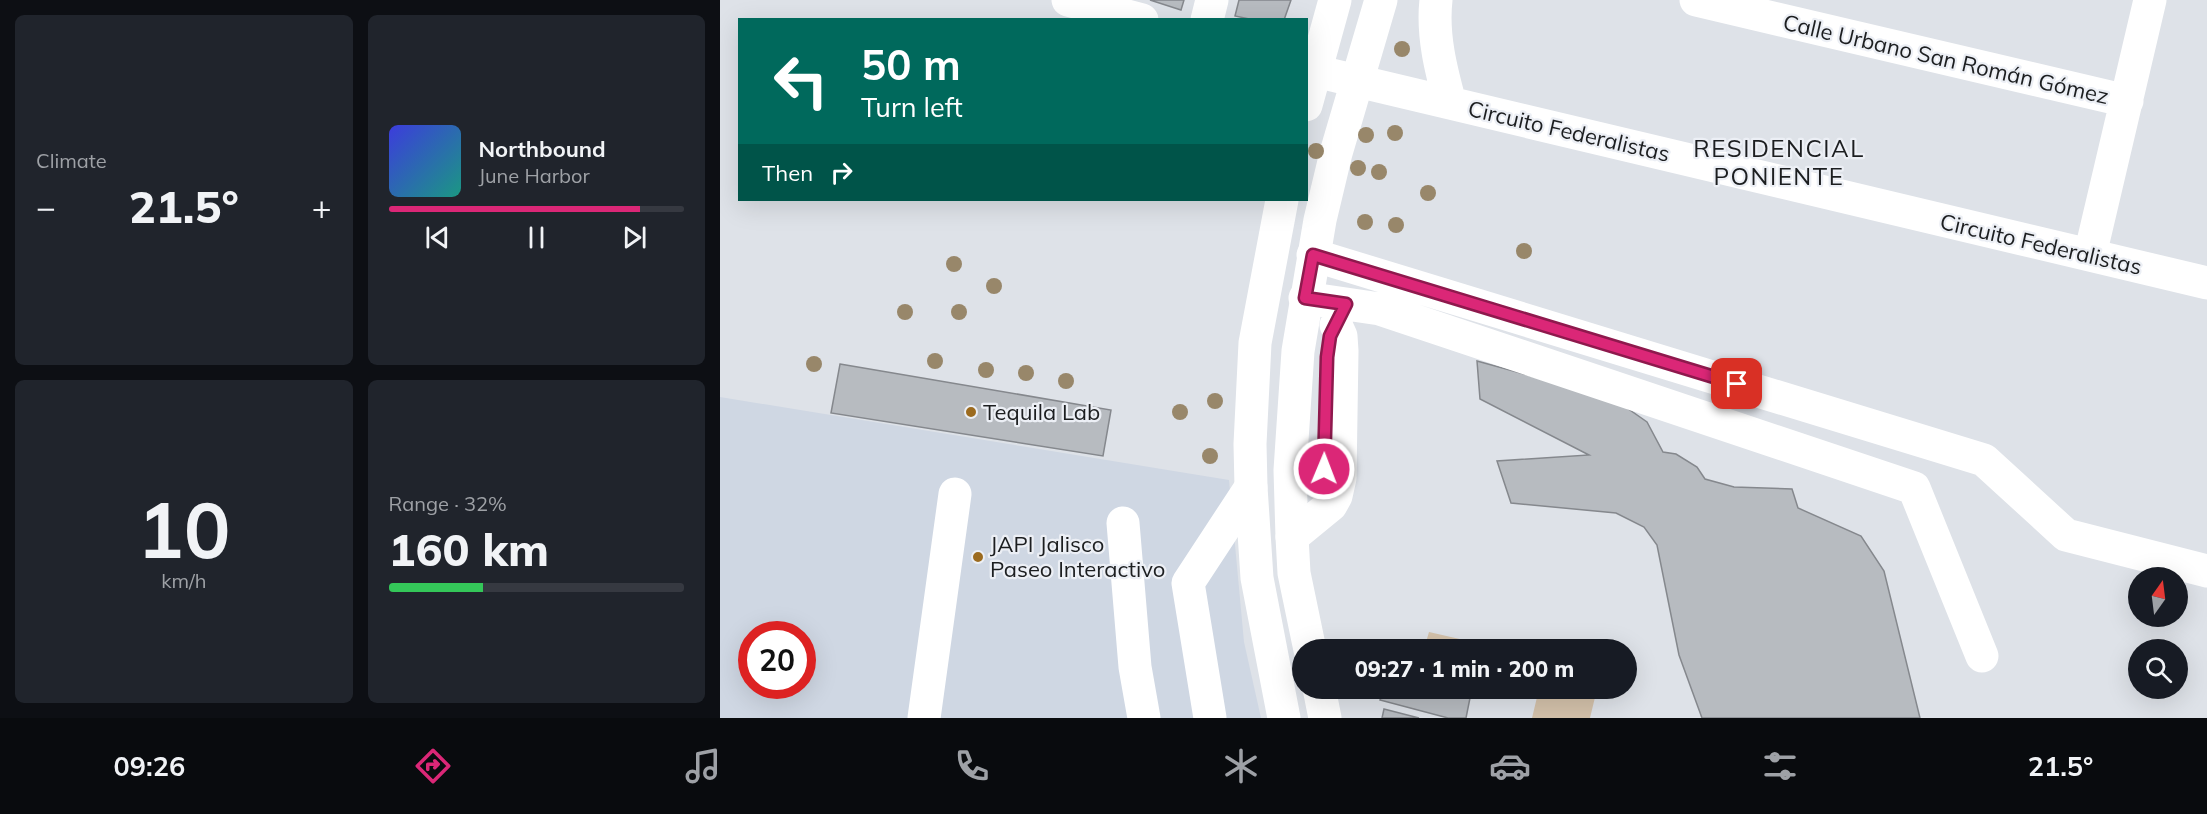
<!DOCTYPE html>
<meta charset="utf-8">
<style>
body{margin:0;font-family:Mulish,sans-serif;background:#20242c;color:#f1f3f6;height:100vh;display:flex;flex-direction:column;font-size:22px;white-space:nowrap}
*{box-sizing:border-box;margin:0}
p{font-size:20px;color:#9ea1a6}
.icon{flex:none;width:33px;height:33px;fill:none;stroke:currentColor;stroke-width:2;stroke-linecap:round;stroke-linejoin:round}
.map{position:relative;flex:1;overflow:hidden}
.sheet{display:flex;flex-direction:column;gap:15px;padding:15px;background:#0d0f14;width:720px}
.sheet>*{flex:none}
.guide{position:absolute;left:18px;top:18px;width:570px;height:183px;border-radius:0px;box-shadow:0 6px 24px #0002;background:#00695c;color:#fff;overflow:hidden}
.needle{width:39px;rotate:14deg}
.buttons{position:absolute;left:1408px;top:567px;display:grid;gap:12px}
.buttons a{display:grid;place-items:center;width:60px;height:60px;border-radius:50%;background:#171b24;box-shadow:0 6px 24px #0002;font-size:30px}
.speed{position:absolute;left:18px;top:621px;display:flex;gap:12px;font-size:30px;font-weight:700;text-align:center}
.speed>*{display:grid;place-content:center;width:78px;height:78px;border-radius:50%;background:#171b24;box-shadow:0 6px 24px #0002;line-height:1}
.speed .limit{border:9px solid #d22;background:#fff;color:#111}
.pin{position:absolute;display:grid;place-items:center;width:51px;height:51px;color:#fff;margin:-26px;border-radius:12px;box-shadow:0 3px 9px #0006}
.me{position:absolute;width:66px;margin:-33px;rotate:1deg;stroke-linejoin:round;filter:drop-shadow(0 0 4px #0008)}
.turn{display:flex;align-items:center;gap:21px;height:126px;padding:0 24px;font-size:27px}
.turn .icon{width:78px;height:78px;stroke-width:2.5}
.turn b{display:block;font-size:42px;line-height:51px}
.then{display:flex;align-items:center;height:57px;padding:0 24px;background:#0003;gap:12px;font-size:22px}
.big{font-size:45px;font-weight:800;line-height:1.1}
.sheet .widget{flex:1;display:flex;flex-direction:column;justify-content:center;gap:9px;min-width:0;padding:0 21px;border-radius:9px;background:#20242c}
.sheet .dial{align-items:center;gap:0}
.dial b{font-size:78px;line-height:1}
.song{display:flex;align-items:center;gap:18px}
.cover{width:72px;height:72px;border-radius:9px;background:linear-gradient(135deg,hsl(240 70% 55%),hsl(170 70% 35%))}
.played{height:6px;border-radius:3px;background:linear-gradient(90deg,#db2777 85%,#363941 85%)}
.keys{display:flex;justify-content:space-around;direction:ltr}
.heat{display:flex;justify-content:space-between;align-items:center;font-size:33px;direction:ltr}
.charge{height:9px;border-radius:4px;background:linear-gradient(90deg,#34c759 32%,#363941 0)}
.sheet .tiles{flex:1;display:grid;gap:15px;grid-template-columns:repeat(2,1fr)}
.trip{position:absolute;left:572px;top:639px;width:345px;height:60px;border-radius:30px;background:#171b24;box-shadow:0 6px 24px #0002;font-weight:800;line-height:60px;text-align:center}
.tab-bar{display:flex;height:96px;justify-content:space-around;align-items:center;background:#090b0e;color:#9ea1a6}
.tab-bar .icon{width:42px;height:42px}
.tab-bar .selected{color:#db2777}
.tab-bar b{font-size:27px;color:#f1f3f6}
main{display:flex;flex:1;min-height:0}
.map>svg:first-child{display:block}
</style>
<main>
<section class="sheet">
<div class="tiles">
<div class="widget"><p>Climate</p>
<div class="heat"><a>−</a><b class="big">21.5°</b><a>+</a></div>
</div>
<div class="widget">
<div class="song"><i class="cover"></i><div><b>Northbound</b><p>June Harbor</p></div></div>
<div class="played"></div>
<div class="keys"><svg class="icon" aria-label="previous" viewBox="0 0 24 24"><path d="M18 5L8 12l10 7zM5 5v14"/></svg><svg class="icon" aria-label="pause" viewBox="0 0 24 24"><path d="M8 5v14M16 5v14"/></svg><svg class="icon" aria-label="next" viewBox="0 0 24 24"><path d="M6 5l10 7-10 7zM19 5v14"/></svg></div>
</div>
<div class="widget dial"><b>10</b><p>km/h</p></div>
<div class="widget"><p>Range · 32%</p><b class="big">160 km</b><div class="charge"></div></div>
</div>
</section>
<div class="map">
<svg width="1487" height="718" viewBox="0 0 1487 718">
<rect width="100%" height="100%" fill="#dee2e8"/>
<!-- built -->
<path fill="#cfd7e3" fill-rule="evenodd" d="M0,397L509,480L524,642L541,718H0ZM32,634H82V686H32Z"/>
<!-- green -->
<path fill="#d4c2ab" d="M709,632L766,645L765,649H704Z
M819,689H877L870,718H812Z"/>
<!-- building -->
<path fill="#b7bbc0" stroke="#85888d" stroke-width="1.5" d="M430,0H464L461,10Z
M519,0H571L564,20H534L515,16Z
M757,361L894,399L927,422L943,452L956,454L977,467L985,479L1014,487L1072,489L1078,508L1141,536L1164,571L1200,718H982L959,655L937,545L924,527L896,513L791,503L777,461L869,455L760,399Z
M120,364L391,410L383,456L111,413Z
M664,688H752L746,718H728L660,700Z
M664,709L699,718H662Z"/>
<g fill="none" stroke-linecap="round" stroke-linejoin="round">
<!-- minor -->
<path stroke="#fff" stroke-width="33" d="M348,0L422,20
M716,0C712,35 721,70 730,103
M976,0L1407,101
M487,20L492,0
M595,71L1487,283
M593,255L1264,460L1346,535L1487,571
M1370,255L1430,0
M585,298L660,309L1194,488L1262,656
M403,523L415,667L424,718
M572,537L611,505L616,496L620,478L622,351L621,336L616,325
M204,718L235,494
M490,718L468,583L531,487"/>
<!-- major -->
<path stroke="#fff" stroke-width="33" d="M586,105L615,0
M562,200L535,343L530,444L531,487L537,578L564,718
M590,650L574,573L572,537L570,470L578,351L600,220L616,153L661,0
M599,688L605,718"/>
</g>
<!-- trees -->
<g fill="#98876a">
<circle cx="682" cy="49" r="8"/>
<circle cx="675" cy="133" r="8"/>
<circle cx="646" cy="135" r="8"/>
<circle cx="596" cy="151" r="8"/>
<circle cx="638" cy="168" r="8"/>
<circle cx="659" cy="172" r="8"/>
<circle cx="708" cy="193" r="8"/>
<circle cx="645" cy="222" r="8"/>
<circle cx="676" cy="225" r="8"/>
<circle cx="804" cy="251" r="8"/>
<circle cx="234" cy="264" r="8"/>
<circle cx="274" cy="286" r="8"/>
<circle cx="185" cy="312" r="8"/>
<circle cx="239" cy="312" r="8"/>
<circle cx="215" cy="361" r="8"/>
<circle cx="94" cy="364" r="8"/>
<circle cx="266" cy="370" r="8"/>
<circle cx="306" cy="373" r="8"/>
<circle cx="346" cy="381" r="8"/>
<circle cx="495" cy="401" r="8"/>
<circle cx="460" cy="412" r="8"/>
<circle cx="490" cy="456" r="8"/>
</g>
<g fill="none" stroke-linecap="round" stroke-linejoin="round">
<defs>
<path id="route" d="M604,469L607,357L610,336L626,304L585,298L593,255L1017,384"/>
</defs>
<!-- route casing -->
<use href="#route" stroke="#8e194d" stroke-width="15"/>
<!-- route -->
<use href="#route" stroke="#db2777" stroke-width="10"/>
</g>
<!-- markers -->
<g fill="#9c6b1f" stroke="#eceff5" stroke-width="2">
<circle cx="251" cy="412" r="6"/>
<circle cx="258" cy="557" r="6"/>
</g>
<g text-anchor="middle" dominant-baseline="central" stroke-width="4.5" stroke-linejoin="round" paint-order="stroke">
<!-- street labels -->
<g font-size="22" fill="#1c1e20" stroke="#eceff5">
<text transform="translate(1226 59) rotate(13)">Calle Urbano San Román Gómez</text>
<text transform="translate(849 131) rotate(13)">Circuito Federalistas</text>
<text transform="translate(1321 244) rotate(13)">Circuito Federalistas</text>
</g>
<!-- poi labels -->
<g font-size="22" fill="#1c1e20" stroke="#eceff5" text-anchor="start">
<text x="263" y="412">Tequila Lab</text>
<text x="270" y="544">JAPI Jalisco<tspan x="270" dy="25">Paseo Interactivo</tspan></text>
</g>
<!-- neighbourhood labels -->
<g font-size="24" letter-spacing="1.5" fill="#1c1e20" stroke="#eceff5">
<text x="1059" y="148">RESIDENCIAL<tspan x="1059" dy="28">PONIENTE</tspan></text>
</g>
</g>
</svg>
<div class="buttons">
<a><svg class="needle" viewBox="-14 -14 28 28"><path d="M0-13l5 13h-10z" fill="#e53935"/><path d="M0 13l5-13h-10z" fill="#9ea1a6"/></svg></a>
<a><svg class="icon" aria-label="search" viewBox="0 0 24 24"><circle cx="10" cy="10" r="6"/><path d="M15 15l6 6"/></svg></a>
</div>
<div class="speed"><div class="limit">20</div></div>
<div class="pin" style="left:1017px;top:384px;background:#d93025"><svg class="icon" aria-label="arrive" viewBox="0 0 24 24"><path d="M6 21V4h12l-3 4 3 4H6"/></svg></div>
<svg class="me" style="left:604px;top:469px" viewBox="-20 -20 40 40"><circle r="17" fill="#db2777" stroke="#fff" stroke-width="3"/><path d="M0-11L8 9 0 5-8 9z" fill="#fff"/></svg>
<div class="trip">09:27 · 1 min · 200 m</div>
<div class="guide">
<div class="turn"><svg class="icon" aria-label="left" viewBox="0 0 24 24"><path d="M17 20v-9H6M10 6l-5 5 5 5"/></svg><div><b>50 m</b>Turn left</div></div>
<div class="then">Then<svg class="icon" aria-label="right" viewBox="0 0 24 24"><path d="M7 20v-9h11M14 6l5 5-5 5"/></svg></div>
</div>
</div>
</main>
<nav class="tab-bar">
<b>09:26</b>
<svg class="icon selected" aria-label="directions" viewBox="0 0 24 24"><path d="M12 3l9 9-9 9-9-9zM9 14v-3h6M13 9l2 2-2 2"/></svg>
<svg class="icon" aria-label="music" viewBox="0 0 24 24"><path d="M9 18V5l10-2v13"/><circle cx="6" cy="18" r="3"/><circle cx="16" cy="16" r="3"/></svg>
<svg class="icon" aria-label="phone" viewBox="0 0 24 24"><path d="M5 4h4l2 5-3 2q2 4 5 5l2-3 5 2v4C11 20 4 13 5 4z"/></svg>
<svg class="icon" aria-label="climate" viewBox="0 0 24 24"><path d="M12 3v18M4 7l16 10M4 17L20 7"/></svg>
<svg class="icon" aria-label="car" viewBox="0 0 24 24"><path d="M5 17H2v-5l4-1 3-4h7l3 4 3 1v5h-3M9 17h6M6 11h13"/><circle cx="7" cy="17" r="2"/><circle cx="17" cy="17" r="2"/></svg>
<svg class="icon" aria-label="filters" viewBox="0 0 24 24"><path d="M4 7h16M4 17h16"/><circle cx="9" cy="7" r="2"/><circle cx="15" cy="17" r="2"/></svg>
<b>21.5°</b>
</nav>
